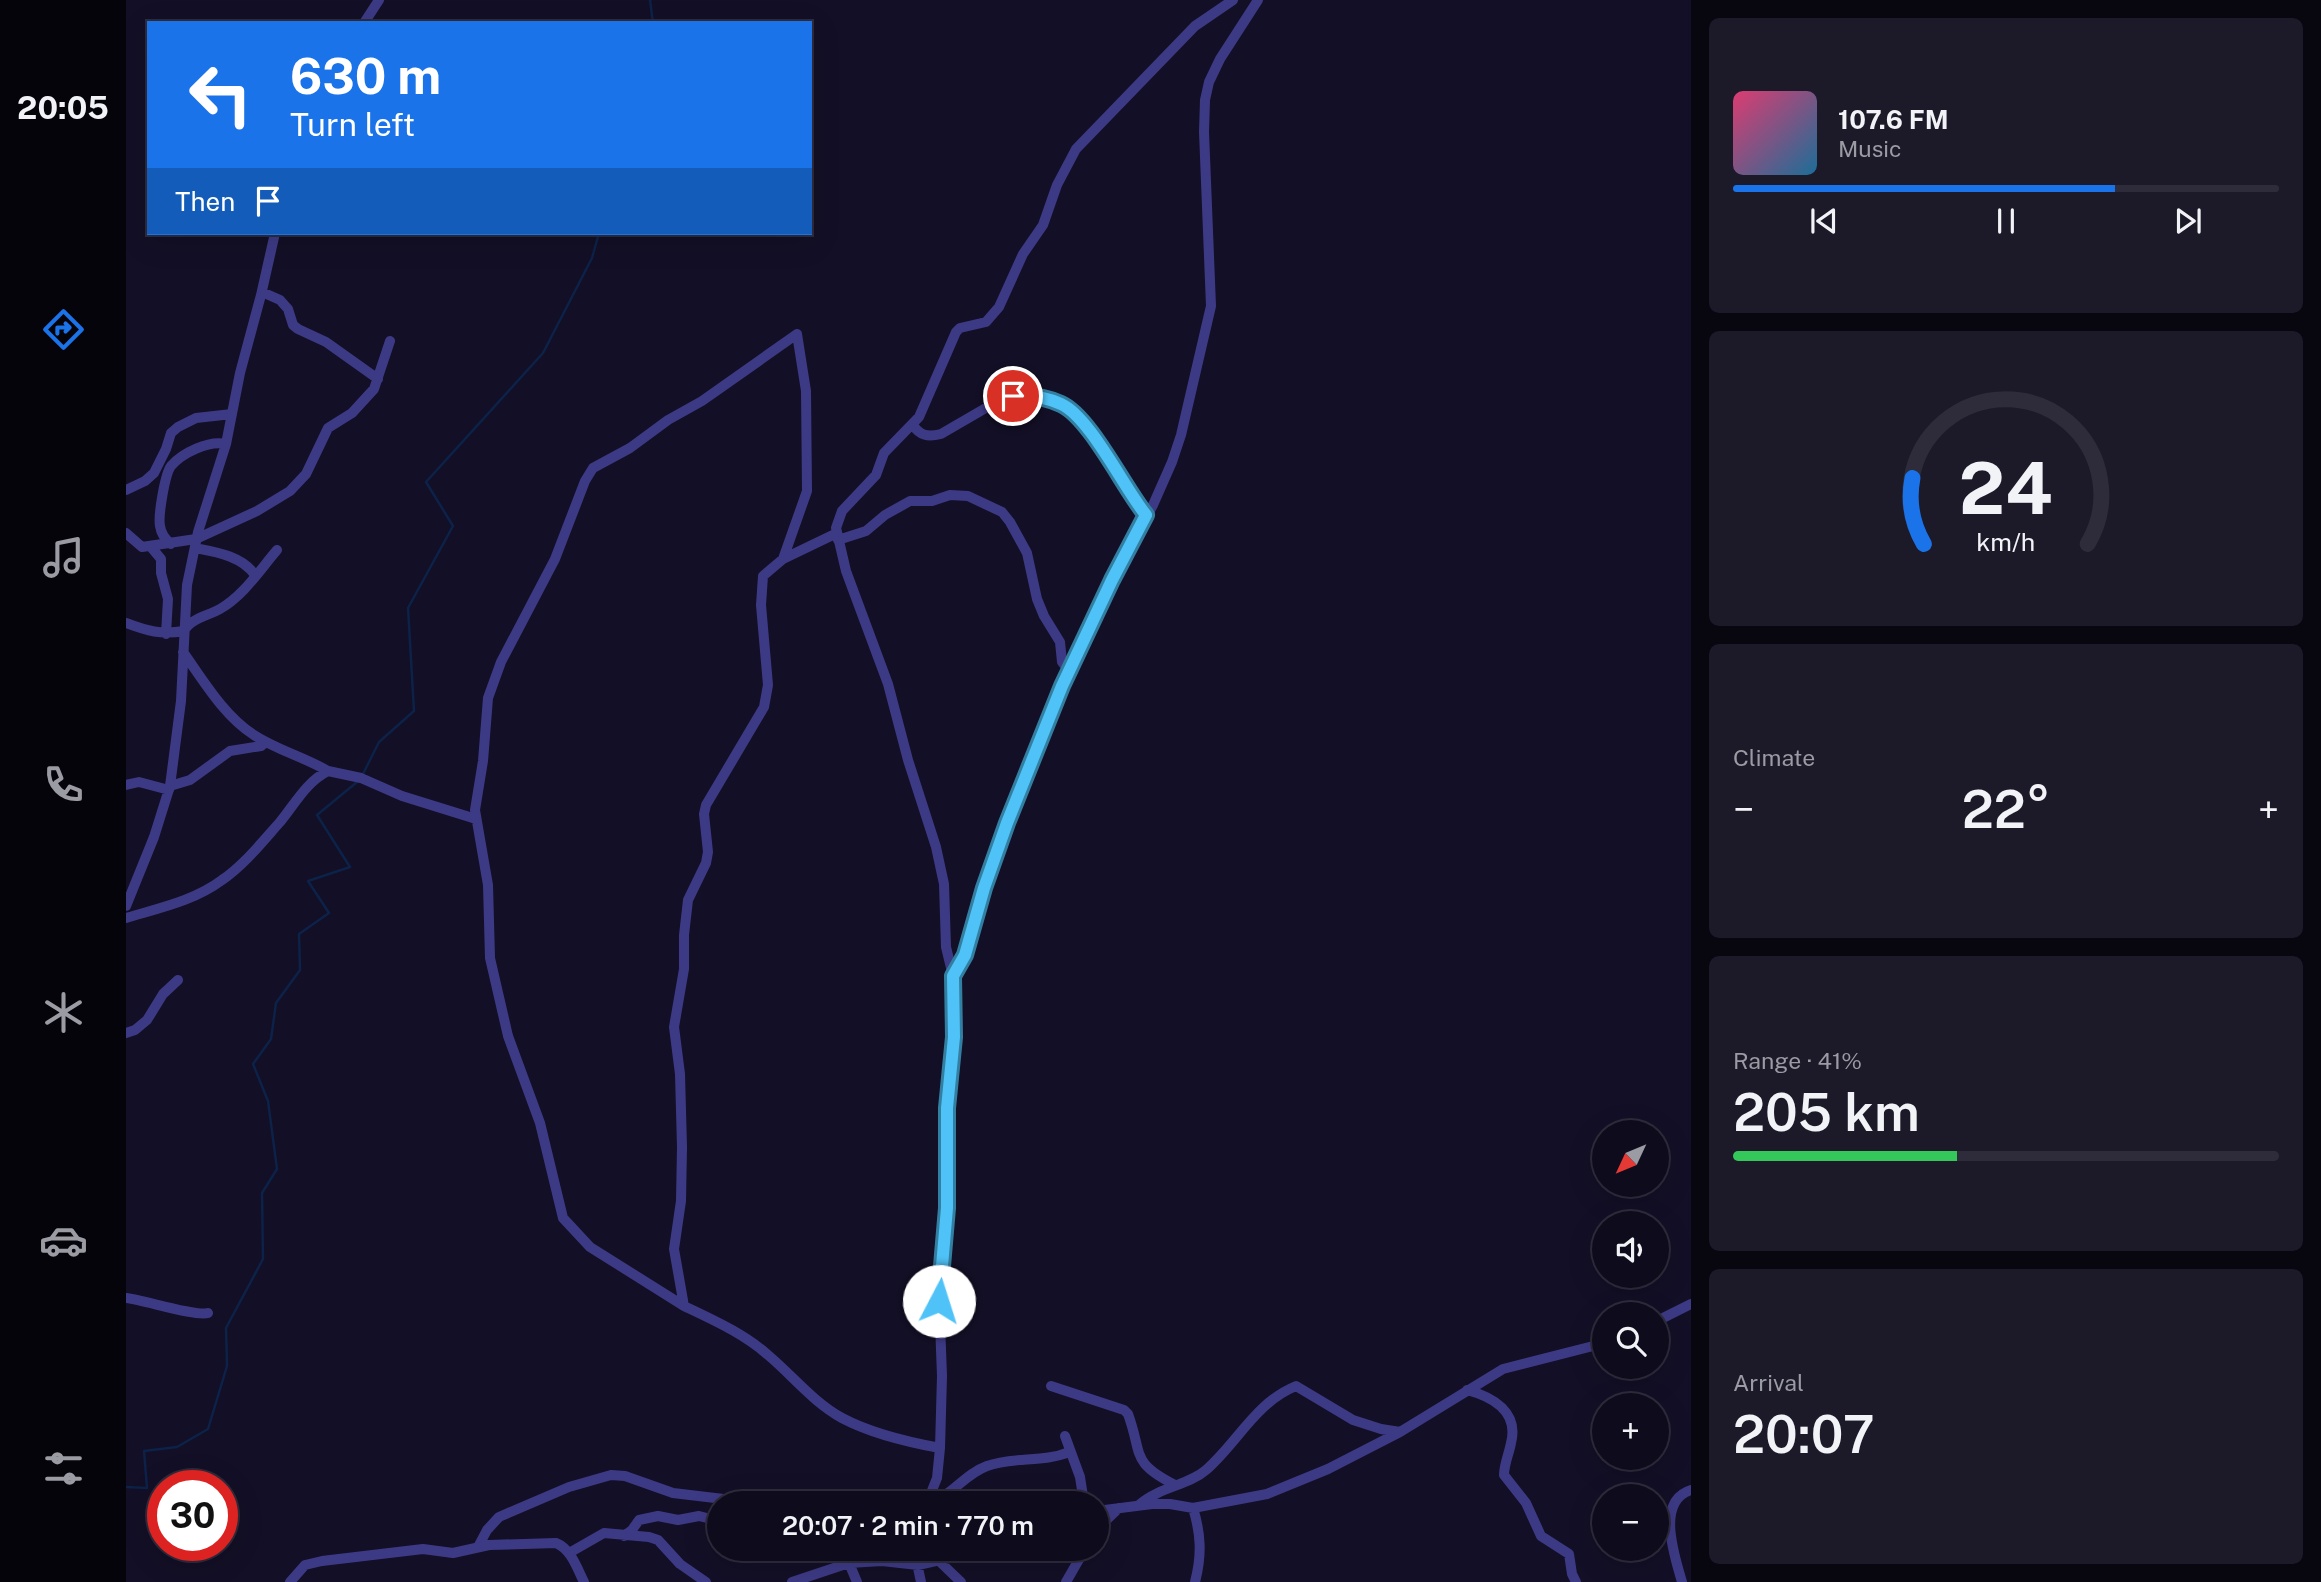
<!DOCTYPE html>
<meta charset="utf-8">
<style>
body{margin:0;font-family:"Public Sans",sans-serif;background:#1c1929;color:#f1f3f6;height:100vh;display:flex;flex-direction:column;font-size:26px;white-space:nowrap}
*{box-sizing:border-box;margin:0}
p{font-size:23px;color:#9b9ba3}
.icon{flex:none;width:38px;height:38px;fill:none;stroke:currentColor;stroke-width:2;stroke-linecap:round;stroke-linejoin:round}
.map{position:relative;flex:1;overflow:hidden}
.details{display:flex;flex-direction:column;gap:18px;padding:18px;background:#08060f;width:630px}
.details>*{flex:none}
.hud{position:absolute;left:21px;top:21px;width:665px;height:214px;border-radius:0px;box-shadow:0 7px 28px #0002,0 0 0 2px #2e2b3b;background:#1a73e8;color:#fff;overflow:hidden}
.needle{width:46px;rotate:226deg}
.buttons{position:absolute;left:1466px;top:1120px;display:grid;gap:14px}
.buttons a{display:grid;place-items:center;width:77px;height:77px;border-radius:50%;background:#0e0b1c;box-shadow:0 7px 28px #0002,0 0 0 2px #2e2b3b;font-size:35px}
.speed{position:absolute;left:21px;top:1470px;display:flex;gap:14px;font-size:35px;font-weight:700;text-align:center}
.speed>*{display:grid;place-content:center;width:91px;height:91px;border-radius:50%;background:#0e0b1c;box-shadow:0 7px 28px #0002,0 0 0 2px #2e2b3b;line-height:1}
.speed .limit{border:10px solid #d22;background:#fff;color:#111}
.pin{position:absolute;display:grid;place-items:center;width:60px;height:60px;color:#fff;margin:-30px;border:4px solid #fff;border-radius:50%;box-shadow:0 2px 7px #0007}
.me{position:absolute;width:77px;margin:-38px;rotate:5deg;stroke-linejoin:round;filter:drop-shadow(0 0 5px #0008)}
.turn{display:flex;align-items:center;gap:24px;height:147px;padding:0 28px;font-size:32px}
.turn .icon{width:91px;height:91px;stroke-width:2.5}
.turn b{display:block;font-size:49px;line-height:60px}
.then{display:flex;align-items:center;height:66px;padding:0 28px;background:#0003;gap:14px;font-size:26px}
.big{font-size:52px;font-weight:600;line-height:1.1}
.details .card{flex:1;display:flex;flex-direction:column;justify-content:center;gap:10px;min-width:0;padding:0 24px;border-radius:10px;background:#1c1929}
.details .dial{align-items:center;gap:0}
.dial svg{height:182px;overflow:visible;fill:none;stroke:#2e2b3b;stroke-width:7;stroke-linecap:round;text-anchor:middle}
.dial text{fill:#f1f3f6;stroke:none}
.song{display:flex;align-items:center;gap:21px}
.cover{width:84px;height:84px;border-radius:10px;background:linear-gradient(135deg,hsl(340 70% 55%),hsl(200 70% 35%))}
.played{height:7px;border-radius:4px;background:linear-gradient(90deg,#1a73e8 70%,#2e2b3b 70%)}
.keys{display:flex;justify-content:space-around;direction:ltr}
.heat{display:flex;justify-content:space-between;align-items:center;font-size:38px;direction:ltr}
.charge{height:10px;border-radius:5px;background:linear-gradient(90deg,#34c759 41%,#2e2b3b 0)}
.trip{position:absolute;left:581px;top:1491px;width:402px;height:70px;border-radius:35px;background:#0e0b1c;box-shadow:0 7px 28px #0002,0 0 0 2px #2e2b3b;font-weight:600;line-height:70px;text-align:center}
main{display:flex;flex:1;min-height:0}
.tabs{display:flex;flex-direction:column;width:126px;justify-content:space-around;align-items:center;background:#06040b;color:#9b9ba3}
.tabs .icon{width:49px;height:49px}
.tabs .on{color:#1a73e8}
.tabs b{font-size:32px;color:#f1f3f6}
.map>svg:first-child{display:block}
</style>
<main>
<nav class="tabs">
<b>20:05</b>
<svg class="icon on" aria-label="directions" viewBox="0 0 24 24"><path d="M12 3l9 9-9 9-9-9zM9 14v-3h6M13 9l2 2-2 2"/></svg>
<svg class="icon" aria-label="music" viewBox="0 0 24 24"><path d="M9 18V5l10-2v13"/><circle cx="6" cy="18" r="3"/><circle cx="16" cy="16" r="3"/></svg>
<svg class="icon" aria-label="phone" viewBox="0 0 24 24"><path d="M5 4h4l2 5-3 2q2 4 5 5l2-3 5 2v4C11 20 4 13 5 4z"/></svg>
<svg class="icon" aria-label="climate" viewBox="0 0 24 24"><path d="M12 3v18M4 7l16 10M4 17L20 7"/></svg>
<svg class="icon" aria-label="car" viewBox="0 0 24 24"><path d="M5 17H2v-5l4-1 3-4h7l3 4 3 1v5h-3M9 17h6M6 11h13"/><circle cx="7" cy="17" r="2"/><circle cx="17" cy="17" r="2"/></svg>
<svg class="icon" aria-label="filters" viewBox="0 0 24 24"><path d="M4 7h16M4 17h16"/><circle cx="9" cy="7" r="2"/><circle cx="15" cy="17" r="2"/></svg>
</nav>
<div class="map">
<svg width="1565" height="1582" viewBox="0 0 1565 1582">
<rect width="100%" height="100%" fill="#130f26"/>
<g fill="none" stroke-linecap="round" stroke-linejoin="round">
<!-- stream -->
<path stroke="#0c2248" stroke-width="2.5" d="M524,0L527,23
M237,774L253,742L288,711L282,608L327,526L300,482L417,353L466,258L473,233
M0,1487L21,1488L18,1451L51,1447L82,1429L101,1366L100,1328L137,1259L136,1193L151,1169L142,1101L127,1064L145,1039L150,1003L174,970L173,934L203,913L182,881L224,867L191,815L231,782"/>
<!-- minor -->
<path stroke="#3d3a85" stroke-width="10" d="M238,23L253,0
M136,292L154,300L162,309L167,325L172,329L200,342L252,379
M787,425C794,436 802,437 815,434L877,398L902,396L936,404L945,411L971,440L992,477L1020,515
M0,490L19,481L28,473L40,449L45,433L52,427L70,418L106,414
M0,533L16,547L70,539L131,511L164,491L180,474L202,428L226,413L248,389L264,341
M712,540L740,531L759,515L784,501H806L824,495L842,496L876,512L884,522L901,553L911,599L918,616L934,642L936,662L943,671
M45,544C40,540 35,533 34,526C32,515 39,474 45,466C56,453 83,440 100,444
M25,547L35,559V573L42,599L40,634
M69,548C90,552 116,556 129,575
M657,559L711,533
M0,623C21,631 35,635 58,631C65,618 82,616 94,609C118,595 133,571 151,550
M57,652C77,680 98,716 128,735C151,750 178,757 202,771
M0,785L13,782L43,790
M44,786L64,780L104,751L135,746L140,742
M0,906L28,837L44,786L55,701L61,585L72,532L100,444L114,373L135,295L149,233
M0,918C33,908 68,901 96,880C118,865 137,841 154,822C169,804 180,782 202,771L235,778L276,796L350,819
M827,976L820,947L818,884L810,847L782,760L762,684L720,571L710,528L716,511L750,475L758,453L793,417L830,332L834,328L860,322L873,307L897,254L917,225L931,185L950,149L1069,26L1107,0
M0,1033L9,1030L21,1020L37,994L52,980
M0,1298C18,1300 70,1317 82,1313
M558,1306L464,1247L437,1218L414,1123L382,1036L364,958L362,885L349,810L357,761L362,698L375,662L429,559L459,481L467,468L504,448L542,420L576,401L671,334L680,391L681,491L657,559L637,576L635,605L642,685L638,707L580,805L578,814L582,852L580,863L562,900L558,935V969L548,1027L554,1074L556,1147L555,1201L548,1249L558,1306C587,1320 617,1333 642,1355C667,1376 687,1402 716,1418C746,1434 781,1442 814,1448
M1531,1321L1565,1304
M925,1386L998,1410L1002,1414C1017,1455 1004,1462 1049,1485
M1341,1390C1367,1397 1393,1412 1385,1443C1383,1454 1378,1464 1378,1475L1400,1503L1415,1536L1443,1554L1446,1574L1450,1582
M939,1436L954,1477L958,1503
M801,1503L811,1478L814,1448L816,1376L813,1296L821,1208V1108L828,1037L827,976L839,955L858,889L881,823L936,686L986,580L1027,505L1046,462L1055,435L1085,306L1078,132L1079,100L1083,82L1094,59L1132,0
M806,1503C827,1494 839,1474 861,1466C888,1456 917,1463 943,1452
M1014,1504C1034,1487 1063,1485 1080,1470C1112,1442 1129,1403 1170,1386L1227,1420L1255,1429L1274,1432
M1067,1508C1075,1534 1076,1555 1069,1582
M971,1511L1026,1504H1044L1067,1508L1141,1494L1202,1469L1274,1432L1377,1369L1479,1343
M971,1529L993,1508
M498,1536L506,1530L513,1520L532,1516L552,1520L573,1516L593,1521
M352,1547L361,1530L373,1517L443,1487L485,1475L499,1476L547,1493L631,1503
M713,1549L723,1563L731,1582
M788,1549L795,1582
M443,1553L478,1533L523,1537L532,1540L554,1564L580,1582
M811,1559L835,1582
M164,1582L179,1565L196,1561L297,1549L327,1553L363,1545L430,1543C445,1549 451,1568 458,1582
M666,1582L723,1563L756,1561L792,1565L863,1549
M940,1582L959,1549
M1556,1582C1549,1557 1529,1501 1565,1490"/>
</g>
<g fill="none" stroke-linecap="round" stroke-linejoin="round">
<defs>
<path id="route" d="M813,1301L821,1208V1108L828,1037L827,976L839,955L858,888L881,823L936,686L986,580L1020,515C998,488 964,417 935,404C920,397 902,395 887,396"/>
</defs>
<!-- route casing -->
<use href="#route" stroke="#337fa1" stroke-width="18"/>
<!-- route -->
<use href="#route" stroke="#4fc3f7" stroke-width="12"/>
</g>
</svg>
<div class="buttons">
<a><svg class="needle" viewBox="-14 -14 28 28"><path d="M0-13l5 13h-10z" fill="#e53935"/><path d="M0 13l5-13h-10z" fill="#9b9ba3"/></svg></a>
<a><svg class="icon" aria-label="sound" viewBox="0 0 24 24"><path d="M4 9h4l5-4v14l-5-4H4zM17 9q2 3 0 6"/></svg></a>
<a><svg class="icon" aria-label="search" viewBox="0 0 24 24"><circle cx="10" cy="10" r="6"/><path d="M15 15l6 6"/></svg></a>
<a>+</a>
<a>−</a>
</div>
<div class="speed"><div class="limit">30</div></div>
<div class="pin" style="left:887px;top:396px;background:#d93025"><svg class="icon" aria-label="arrive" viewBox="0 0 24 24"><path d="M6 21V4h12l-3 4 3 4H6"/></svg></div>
<svg class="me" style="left:813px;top:1301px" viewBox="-20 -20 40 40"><circle r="19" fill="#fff"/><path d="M0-13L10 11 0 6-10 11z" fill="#4fc3f7"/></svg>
<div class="trip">20:07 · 2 min · 770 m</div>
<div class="hud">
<div class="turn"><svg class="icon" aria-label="left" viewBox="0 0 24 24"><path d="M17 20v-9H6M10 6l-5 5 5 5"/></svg><div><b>630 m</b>Turn left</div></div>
<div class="then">Then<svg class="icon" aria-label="arrive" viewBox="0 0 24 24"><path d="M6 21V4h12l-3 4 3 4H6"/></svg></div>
</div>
</div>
<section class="details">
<div class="card">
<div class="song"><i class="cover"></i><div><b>107.6 FM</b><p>Music</p></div></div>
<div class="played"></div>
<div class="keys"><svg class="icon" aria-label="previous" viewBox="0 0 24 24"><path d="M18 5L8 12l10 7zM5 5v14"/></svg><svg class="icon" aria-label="pause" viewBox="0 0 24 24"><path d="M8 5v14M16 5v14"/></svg><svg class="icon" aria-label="next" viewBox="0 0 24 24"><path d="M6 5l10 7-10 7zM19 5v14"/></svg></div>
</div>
<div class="card dial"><svg viewBox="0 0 100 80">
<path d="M14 69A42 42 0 1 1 86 69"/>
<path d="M14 69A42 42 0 0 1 9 40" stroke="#1a73e8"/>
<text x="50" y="56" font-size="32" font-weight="700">24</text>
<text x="50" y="72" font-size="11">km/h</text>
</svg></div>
<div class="card"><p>Climate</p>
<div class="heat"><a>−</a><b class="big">22°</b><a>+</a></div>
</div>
<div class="card"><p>Range · 41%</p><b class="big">205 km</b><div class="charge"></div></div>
<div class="card"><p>Arrival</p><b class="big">20:07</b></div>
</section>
</main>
